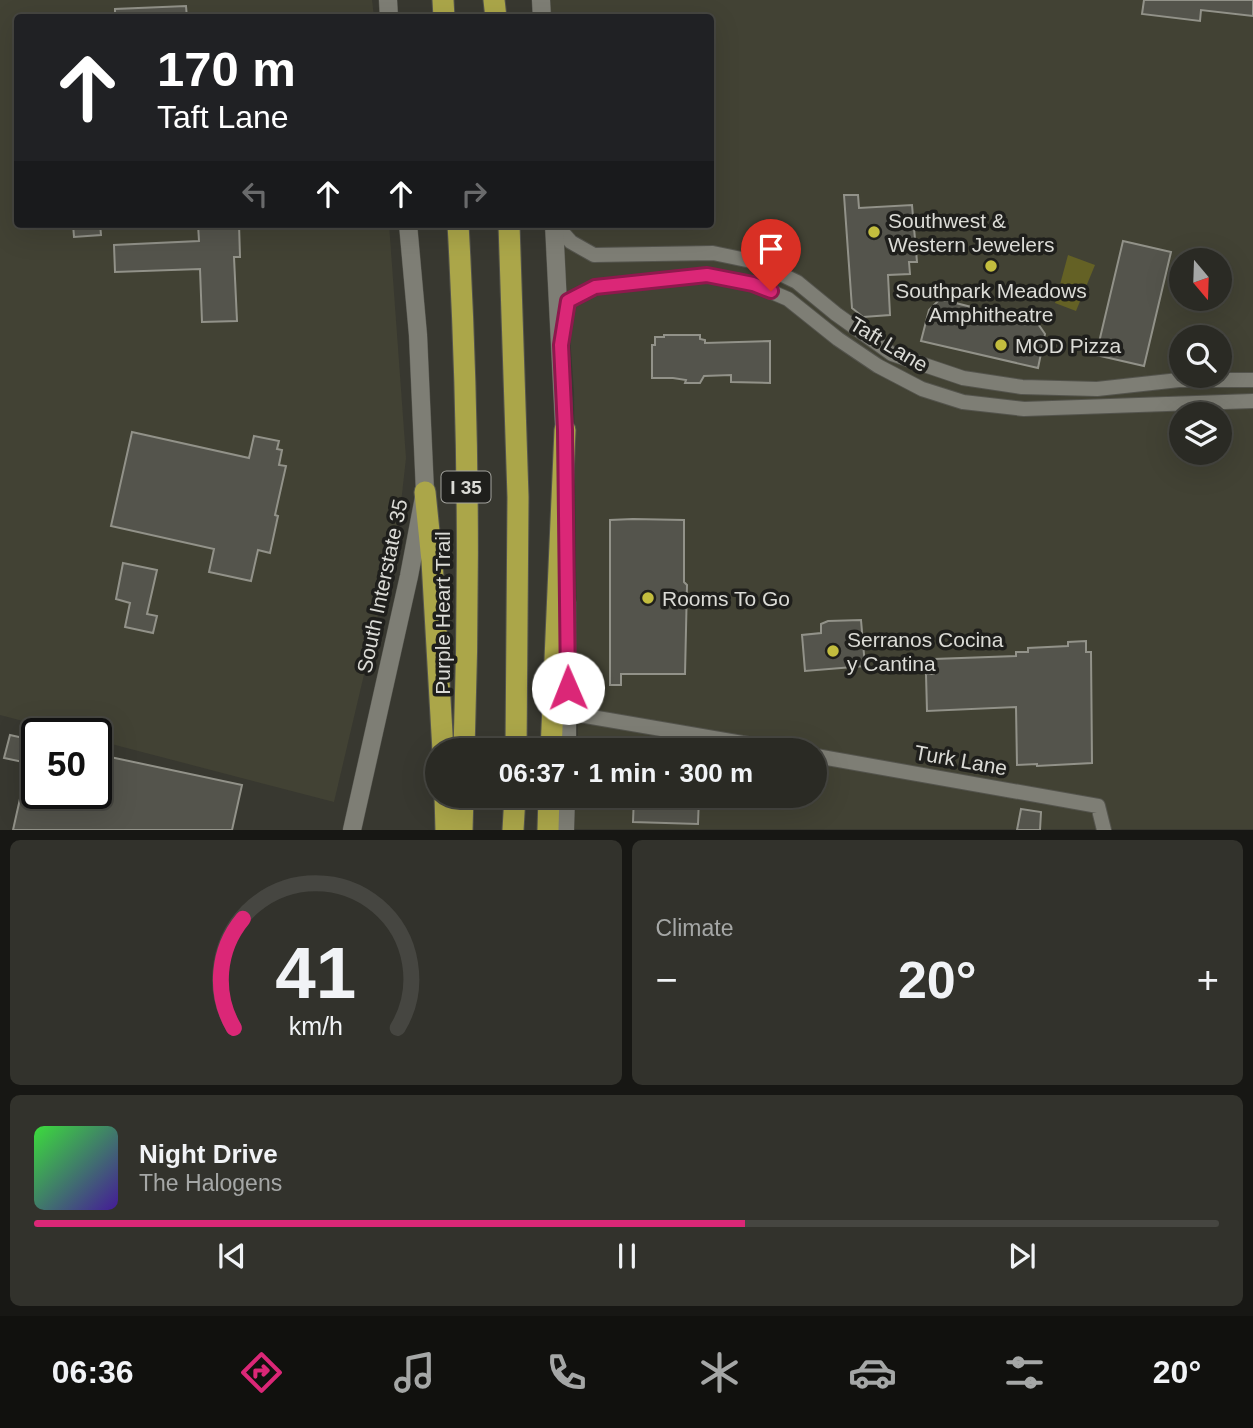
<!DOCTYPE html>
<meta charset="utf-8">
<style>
body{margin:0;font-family:Arial,sans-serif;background:#32322c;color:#f1f3f6;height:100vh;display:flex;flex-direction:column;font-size:26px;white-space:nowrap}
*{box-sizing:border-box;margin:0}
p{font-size:23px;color:#a5a7a6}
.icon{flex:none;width:38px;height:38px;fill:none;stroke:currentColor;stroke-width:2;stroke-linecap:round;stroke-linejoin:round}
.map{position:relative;height:830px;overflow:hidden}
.details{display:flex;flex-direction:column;gap:10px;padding:10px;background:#171714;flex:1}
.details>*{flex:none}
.top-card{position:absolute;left:14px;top:14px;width:700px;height:214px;border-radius:7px;box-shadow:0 7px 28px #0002,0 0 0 2px #464641;background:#202124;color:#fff;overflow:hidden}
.needle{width:46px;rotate:161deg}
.controls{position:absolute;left:1169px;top:248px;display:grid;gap:14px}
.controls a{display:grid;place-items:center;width:63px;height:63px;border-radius:50%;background:#2a2a24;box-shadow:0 7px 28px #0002,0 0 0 2px #464641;font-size:35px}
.speed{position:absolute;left:21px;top:718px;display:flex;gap:14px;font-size:35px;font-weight:700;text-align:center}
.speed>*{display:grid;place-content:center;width:91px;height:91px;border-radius:50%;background:#2a2a24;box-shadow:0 7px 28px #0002,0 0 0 2px #464641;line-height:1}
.speed .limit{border:4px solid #111;border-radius:10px;background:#fff;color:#111}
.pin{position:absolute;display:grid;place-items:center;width:60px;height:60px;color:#fff;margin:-72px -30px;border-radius:50% 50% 50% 0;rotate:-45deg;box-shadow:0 0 7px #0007}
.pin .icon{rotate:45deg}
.me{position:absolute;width:77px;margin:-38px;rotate:359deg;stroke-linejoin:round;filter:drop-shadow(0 0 5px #0008)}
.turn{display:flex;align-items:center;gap:24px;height:147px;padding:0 28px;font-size:32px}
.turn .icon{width:91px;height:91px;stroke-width:2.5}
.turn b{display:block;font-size:49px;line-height:60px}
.lanes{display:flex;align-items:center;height:66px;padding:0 28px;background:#0003;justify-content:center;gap:35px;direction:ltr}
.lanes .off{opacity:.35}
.big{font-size:52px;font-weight:700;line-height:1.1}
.details .widget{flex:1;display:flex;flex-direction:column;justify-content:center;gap:10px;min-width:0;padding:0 24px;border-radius:10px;background:#32322c}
.details .dial{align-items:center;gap:0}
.dial svg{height:182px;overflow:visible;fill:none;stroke:#464641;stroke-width:7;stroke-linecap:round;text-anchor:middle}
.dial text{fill:#f1f3f6;stroke:none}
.song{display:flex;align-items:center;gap:21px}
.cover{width:84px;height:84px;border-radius:10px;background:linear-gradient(135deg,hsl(120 70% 55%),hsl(260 70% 35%))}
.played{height:7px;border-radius:4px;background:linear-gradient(90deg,#db2777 60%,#464641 60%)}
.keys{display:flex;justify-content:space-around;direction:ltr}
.heat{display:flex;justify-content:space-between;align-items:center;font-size:38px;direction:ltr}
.details .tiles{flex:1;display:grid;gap:10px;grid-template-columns:1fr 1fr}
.widget:last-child{grid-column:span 2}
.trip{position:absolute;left:425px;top:738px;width:402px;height:70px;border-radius:35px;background:#2a2a24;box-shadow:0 7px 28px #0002,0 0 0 2px #464641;font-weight:700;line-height:70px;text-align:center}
.tab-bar{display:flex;height:112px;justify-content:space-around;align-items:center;background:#11110e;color:#a5a7a6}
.tab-bar .icon{width:49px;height:49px}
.tab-bar .active{color:#db2777}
.tab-bar b{font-size:32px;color:#f1f3f6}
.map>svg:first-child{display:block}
</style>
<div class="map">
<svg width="1253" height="830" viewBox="0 0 1253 830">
<rect width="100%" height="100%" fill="#383830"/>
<!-- built -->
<path fill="#424234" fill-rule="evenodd" d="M0,0H372L374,17L18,18V224H389L406,458L398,530L334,802L96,740V733H70L0,715Z
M547,0H1253V829H574L576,796H816V751H578L574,392L562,224H710V18L548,17ZM1181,261H1220V299H1181ZM1181,338H1220V376H1181ZM1181,415H1220V453H1181Z"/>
<!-- green -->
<path fill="#646125" d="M1068,255L1095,265L1076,311L1055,303Z"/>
<!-- building -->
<path fill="#54544c" stroke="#929289" stroke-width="2" d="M1144,0H1253V16L1201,10L1200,21L1142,14Z
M186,6L187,18H115V9Z
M844,195H858L859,208L912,205L917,262H909L910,274L888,275L890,315L863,317L852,308Z
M73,224H100L101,235L74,237Z
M198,224H239L240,257H234L237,321L202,322L200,269L115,272L114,245L199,241Z
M1123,241L1171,252L1144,366L1096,355Z
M940,299L1038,324L1045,334L1038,368L921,341L929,310Z
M664,335H700V339L705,340V343L770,341V383L731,382V375L704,376L700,383H685L686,380L673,378H652V345H655V337H664Z
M132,432L249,458L254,436L279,441L277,449L282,450L279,465L286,466L275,515L278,516L270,553L258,550L251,581L209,572L214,549L111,526Z
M633,519L684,520V582L687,585L685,674H621V685H610V520Z
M123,563L157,570L147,614L157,616L153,633L125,627L130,603L116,599Z
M861,620L865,666L805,671L802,635L821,633V624L828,621Z
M1086,641V652H1091L1092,763L1037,766V764L1017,765L1016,707L927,711L926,674H934V659L1016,656V652H1028V648L1068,646V642Z
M10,735L37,741V793H96V754L242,785L232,830H13L28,763L4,758Z
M634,796H699L698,824L633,822Z
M1021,809L1041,812L1040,830H1017Z"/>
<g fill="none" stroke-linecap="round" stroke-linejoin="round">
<defs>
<path id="minor" d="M555,224L571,242L594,255L713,253L756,262L797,282L836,314L892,354L963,378L1022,387L1097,389L1179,380H1253
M564,323L568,301L595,287L707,275L753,284L788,299L838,339L878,366L922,389L963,402L1024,409L1253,401
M568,713L789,751
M816,756L1098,806L1104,830"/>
<path id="secondary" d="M388,0L389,18
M541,0L542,18
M554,224L565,444
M567,602V751
M352,830L409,576L425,492L418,335L408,224
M565,830L566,796"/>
<path id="motorway" d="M443,0L444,18
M494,0L496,18
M458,224C468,399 470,575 464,751
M509,224L518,497L516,751
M425,492L432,561L443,751
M551,751L565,430
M445,796L446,830
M462,830L463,796
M513,830L515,796
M548,830L549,796"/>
</defs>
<!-- minor casing -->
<use href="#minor" stroke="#54544d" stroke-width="16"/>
<!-- secondary casing -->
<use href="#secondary" stroke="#54544d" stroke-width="19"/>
<!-- motorway casing -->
<use href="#motorway" stroke="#54544d" stroke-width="23"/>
<!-- minor -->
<use href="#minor" stroke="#7e7e75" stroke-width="14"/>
<!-- secondary -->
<use href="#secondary" stroke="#7e7e75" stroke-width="18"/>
<!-- motorway -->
<use href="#motorway" stroke="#aba649" stroke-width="21"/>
</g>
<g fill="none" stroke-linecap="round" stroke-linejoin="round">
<defs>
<path id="route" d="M568,688L565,430L561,345L568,301L595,287L707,275L753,284L771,291"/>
</defs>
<!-- route casing -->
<use href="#route" stroke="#8e194d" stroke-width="18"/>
<!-- route -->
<use href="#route" stroke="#db2777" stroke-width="12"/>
</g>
<!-- markers -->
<g fill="#c3bd3e" stroke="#1f1f1c" stroke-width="2.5">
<circle cx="874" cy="232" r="7"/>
<circle cx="991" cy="266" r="7"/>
<circle cx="1001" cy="345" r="7"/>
<circle cx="648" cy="598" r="7"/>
<circle cx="833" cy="651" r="7"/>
</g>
<g text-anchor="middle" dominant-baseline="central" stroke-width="7" stroke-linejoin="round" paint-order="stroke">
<!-- shield labels -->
<rect fill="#1f1f1c" stroke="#a3a39e" stroke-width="2" x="441.5" y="471.5" width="49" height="31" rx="5"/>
<g font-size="19" font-weight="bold" fill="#dbdbd6">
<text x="466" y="487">I 35</text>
</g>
<!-- poi labels -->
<g font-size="21" fill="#dbdbd6" stroke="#1f1f1c" text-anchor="start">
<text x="888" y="220">Southwest &amp;<tspan x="888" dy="24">Western Jewelers</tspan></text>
<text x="991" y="290" text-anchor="middle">Southpark Meadows<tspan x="991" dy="24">Amphitheatre</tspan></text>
<text x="1015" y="345">MOD Pizza</text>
<text x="662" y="598">Rooms To Go</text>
<text x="847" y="639">Serranos Cocina<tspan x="847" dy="24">y Cantina</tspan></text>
</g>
<!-- street labels -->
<g font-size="21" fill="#dbdbd6" stroke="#1f1f1c">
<text transform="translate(889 344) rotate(31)">Taft Lane</text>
<text transform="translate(382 586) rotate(-78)">South Interstate 35</text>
<text transform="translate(442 613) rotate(-90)">Purple Heart Trail</text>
<text transform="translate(961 760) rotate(10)">Turk Lane</text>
</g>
</g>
</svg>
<div class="controls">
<a><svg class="needle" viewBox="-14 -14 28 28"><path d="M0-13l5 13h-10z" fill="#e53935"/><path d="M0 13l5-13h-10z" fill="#a5a7a6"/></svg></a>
<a><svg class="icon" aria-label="search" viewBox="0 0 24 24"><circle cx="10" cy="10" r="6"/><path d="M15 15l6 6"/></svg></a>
<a><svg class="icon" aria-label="layers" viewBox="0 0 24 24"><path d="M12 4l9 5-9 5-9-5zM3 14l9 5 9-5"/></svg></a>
</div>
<div class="speed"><div class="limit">50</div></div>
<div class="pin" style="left:771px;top:291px;background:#d93025"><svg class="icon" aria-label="arrive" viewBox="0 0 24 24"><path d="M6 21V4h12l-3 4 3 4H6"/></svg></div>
<svg class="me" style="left:568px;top:688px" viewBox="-20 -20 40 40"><circle r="19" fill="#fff"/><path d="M0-13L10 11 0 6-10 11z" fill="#db2777"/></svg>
<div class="trip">06:37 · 1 min · 300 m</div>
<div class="top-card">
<div class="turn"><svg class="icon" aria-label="ahead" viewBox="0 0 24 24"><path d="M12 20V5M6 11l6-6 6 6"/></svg><div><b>170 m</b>Taft Lane</div></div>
<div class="lanes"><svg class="icon off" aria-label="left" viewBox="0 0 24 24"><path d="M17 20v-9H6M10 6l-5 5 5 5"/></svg><svg class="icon" aria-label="ahead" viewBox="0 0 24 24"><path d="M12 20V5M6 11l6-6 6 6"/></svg><svg class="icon" aria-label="ahead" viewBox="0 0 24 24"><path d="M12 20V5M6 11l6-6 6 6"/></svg><svg class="icon off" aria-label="right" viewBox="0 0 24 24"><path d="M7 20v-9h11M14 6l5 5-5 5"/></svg></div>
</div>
</div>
<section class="details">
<div class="tiles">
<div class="widget dial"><svg viewBox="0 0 100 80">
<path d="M14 69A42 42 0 1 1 86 69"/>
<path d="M14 69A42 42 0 0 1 18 21" stroke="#db2777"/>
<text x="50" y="56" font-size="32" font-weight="700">41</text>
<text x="50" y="72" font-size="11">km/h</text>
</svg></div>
<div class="widget"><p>Climate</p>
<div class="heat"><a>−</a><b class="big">20°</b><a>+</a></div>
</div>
<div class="widget">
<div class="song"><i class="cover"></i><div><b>Night Drive</b><p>The Halogens</p></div></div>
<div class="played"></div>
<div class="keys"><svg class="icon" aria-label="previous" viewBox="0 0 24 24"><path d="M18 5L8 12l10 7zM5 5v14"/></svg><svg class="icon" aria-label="pause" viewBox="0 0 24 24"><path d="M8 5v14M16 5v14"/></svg><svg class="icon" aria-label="next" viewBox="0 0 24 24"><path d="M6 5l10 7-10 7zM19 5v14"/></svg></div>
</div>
</div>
</section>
<nav class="tab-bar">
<b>06:36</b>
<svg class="icon active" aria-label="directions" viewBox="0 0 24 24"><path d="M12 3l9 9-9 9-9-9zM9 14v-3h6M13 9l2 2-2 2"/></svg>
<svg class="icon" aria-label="music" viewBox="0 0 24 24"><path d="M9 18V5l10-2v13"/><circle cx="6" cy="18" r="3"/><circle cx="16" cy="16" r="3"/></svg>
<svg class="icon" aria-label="phone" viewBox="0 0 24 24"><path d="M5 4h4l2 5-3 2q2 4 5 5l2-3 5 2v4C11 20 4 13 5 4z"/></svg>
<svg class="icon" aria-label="climate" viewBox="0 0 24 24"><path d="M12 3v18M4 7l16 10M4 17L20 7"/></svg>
<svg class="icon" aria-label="car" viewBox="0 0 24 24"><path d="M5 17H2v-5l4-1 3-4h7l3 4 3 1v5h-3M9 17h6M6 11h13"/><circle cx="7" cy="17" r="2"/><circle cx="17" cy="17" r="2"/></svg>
<svg class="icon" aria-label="filters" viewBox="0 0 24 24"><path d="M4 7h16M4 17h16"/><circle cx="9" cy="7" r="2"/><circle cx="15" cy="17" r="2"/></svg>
<b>20°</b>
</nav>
